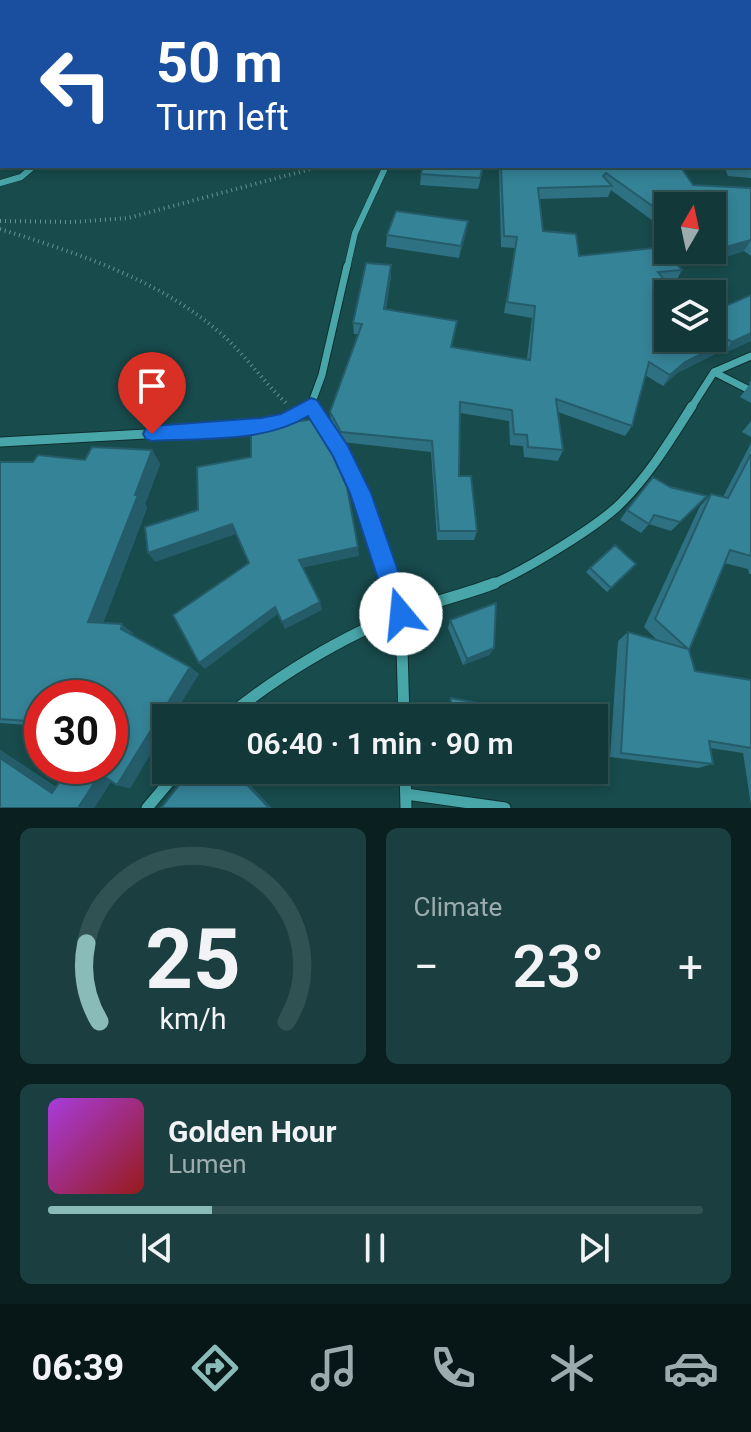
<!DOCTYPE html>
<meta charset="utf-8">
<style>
body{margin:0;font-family:Roboto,sans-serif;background:#1b3f41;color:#f1f3f6;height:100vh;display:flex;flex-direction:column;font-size:30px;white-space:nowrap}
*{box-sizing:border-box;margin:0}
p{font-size:26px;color:#9cacae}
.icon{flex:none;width:44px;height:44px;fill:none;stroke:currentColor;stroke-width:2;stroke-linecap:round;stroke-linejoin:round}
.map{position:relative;height:808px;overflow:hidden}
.panel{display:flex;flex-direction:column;gap:20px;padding:20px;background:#0a1f1f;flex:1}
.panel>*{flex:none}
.banner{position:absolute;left:0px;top:0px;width:752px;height:168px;box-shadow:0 4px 12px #0003,0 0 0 2px #315253;background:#1a4fa0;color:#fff;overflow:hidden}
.needle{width:52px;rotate:9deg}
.controls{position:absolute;left:654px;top:192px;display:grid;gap:16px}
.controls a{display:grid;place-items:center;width:72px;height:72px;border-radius:0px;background:#123839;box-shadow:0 4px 12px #0003,0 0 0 2px #315253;font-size:40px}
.speed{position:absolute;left:24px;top:680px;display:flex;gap:16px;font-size:40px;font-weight:700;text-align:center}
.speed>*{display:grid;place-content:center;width:104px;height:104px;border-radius:50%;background:#123839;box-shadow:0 4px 12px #0003,0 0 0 2px #315253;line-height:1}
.speed .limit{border:12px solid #d22;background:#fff;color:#111}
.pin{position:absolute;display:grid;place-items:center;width:68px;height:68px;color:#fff;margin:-82px -34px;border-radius:50% 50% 50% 0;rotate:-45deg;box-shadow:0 0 8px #0007}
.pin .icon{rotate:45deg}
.me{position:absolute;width:88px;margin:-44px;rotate:343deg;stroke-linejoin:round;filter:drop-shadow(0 0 6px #0008)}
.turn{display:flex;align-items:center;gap:28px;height:168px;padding:0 24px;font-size:36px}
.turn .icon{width:104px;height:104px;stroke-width:2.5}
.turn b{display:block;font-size:56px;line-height:68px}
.big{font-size:60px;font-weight:600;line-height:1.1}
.panel .widget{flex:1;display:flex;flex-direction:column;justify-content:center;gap:12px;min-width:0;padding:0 28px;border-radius:12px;background:#1b3f41}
.panel .dial{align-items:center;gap:0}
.dial svg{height:208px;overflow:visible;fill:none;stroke:#315253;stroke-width:7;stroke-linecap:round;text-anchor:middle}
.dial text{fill:#f1f3f6;stroke:none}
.song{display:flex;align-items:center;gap:24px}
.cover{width:96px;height:96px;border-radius:12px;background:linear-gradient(135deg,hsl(280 70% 55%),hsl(0 70% 35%))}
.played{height:8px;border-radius:4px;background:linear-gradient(90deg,#8bbbb9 25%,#315253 25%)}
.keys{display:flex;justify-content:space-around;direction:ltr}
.heat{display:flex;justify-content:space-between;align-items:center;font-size:44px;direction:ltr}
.panel .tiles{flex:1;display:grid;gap:20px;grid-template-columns:1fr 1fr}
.widget:last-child{grid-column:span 2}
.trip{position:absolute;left:152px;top:704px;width:456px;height:80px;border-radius:0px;background:#123839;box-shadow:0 4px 12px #0003,0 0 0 2px #315253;font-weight:600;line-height:80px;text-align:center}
.menu{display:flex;height:128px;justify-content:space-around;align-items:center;background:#071617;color:#9cacae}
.menu .icon{width:56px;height:56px}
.menu .current{color:#8bbbb9}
.menu b{font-size:36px;color:#f1f3f6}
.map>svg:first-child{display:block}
</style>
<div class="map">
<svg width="751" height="808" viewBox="0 0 751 808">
<rect width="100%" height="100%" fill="#184b4c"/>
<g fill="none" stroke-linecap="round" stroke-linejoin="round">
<defs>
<path id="minor-far3" d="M0,183L21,177L34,166
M347,268L355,233L386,166"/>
<path id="minor-far2" d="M714,372L751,391
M311,405L313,408
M307,408L311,405L322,375L347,266
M691,408L714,372L751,356"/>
<path id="minor-far1" d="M312,406C352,468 368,515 391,585
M0,442L237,429L286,420L309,406
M490,585C521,573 599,526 622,502C650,474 671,439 692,406"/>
<path id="minor" d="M391,583L401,614L404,718
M226,718C274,678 343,636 401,614C431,602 464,595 495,583
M405,770L406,808
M406,794L505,808
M147,808L179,770"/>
</defs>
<!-- minor-far3 casing -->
<use href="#minor-far3" stroke="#102e2f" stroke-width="7"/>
<!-- minor-far2 casing -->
<use href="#minor-far2" stroke="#102e2f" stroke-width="9"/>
<!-- minor-far1 casing -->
<use href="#minor-far1" stroke="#102e2f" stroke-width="11"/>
<!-- minor casing -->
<use href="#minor" stroke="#102e2f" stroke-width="13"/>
<!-- path -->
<path stroke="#649494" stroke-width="4" stroke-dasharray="1 4" stroke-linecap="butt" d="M0,221L73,222L128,218L322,166
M0,229C76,253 156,278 218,331C243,352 262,380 286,403"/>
<!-- minor-far3 -->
<use href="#minor-far3" stroke="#48a6a9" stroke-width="6"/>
<!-- minor-far2 -->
<use href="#minor-far2" stroke="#48a6a9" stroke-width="7"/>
<!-- minor-far1 -->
<use href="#minor-far1" stroke="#48a6a9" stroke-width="9"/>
<!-- minor -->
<use href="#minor" stroke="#48a6a9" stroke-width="11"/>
</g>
<!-- wall -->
<path fill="#2e7182" d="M751,0V178L728,176L724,166H750Z
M484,166L478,189L420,185L421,174Z
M499,166H680L693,185L751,188V256L744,251L709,262L693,250H712V206H668V232L611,190L608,197L539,199L543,231L579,256L682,270L676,281L666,282L668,338L751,295V341L724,353L721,351L677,373L663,386L645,375L632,426L625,436L558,412L563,450L558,461L524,457L523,446L510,445L509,421L460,413L459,476L477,531L474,540H437L431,452L342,442L331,423L330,412L358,334H354L353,323L391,276L386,309L452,347L527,359L532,318L504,313L515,248L501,247Z
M468,221L459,258L386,247L387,235Z
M751,381V403L740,397L750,384L749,383Z
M751,421V437L742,432Z
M751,443V574H749L748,569L724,563L689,650L695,671L751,680V805L743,753L710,748L713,764L698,768L610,757L618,641L628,632L658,641L644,627L700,506L711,494L723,497Z
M152,450L160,464L145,504L147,508L103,623L133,633L132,635L190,667L199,674L166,718V728L130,788L117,785L111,781L94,808H0V750L56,787L110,766V698H42V726L0,723V462L85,460Z
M670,487L707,496L671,531L649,524L641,533L620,520L627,510Z
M636,564L607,592L586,572L590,568Z
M450,620L494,648L489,655L463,665L448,628Z
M537,770H594L596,776L587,779Z"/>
<!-- shaded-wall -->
<path fill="#255c6a" d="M468,221L466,234L459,258L461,246Z
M751,240L744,251L709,262L715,250Z
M391,265V276L384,320V309Z
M751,333V341L724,353L732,342Z
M729,340L721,351L677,373L663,386L670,375L685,362Z
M152,450L160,464L145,504L147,508L100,631L88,622Z
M232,524L236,534L155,562L148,553Z
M358,547L359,556L301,568L299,560Z
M320,602L322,610L285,629L282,622Z
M275,607L278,614L205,669L199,663Z
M122,624L133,633L131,638L121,629Z
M494,648L489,655L463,665L467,659Z
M190,667L199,674L172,718H166V728L130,788L117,785Z
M0,750L68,796L52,793L0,758Z
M233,770H236L272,808H269Z
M100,774L114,777L94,808H78Z"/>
<!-- building -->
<path fill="#358397" stroke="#255c6a" stroke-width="2" d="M0,0H128L126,2H2V96H0Z
M153,0H391L390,2H152Z
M467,0H751V166H743H750V2H466Z
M423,166H483L480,178L421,174Z
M501,166H680L693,185L751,188V240L715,250L712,248V206H668V217L606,173L603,176L612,186L538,188L543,231L576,234L579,256L663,247L682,270L658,272L676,294H668V338H712V312L751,295V333L732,342L729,340L685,362L670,375L649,362L632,426L556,399L563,450L528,447L527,435L514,434L512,410L460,402L459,476H471L477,531H439L432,441L341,432L330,412L362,324L353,323L366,263L391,265L384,309L457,321L451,347L530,360L535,306L507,302L517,237L504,236Z
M396,211L468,221L461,246L387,235Z
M316,419L334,450L331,451L347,487L358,547L299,560L320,602L282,622L275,607L199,663L173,615L249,563L232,524L148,553L145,527L198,510L197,467L251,457V427Z
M92,447L152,450L135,495H138L88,622L122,624L121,629L190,667L117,785L100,774L78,808H0V758L52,793L70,766H110V698H42V722L0,719V462H33L38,455L85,460Z
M751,454V556L730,550L689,650L695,671L751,680V748L709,741L713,764L621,753L628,632L688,649L655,619L711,494L728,498Z
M653,477L670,487L707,496L680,522L654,515L649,524L627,510Z
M615,545L636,564L611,588L590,568Z
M496,603L494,648L467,659L450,620Z
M451,698L488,705L487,718H450Z
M594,746L596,776L562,770H594Z
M191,770H233L269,808H161Z"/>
<!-- route -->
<path fill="#1a73e8" stroke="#114b97" stroke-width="2" d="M311,398L317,400L348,446L371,493L413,614L409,622L401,626L392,622L350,493L333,456L308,416C264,443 203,438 152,441L146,439L143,434L146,428L152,426L261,418L281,414Z"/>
</svg>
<div class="controls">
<a><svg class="needle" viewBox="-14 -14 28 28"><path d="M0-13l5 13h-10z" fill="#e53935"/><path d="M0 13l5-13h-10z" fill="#9cacae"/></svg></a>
<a><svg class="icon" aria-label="layers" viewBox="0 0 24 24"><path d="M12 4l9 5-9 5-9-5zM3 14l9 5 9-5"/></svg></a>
</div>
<div class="speed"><div class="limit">30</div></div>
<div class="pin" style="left:152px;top:434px;background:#d93025"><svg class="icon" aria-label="arrive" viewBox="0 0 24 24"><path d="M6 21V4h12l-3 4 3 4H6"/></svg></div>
<svg class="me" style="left:401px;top:614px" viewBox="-20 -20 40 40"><circle r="19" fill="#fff"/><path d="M0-13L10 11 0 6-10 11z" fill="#1a73e8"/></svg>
<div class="trip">06:40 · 1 min · 90 m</div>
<div class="banner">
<div class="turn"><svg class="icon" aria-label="left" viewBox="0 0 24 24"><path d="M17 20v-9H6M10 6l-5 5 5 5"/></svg><div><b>50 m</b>Turn left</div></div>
</div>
</div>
<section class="panel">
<div class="tiles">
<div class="widget dial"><svg viewBox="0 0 100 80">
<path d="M14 69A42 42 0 1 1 86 69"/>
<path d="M14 69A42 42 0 0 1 9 39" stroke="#8bbbb9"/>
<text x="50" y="56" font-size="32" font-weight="700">25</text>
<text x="50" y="72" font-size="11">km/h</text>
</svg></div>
<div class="widget"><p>Climate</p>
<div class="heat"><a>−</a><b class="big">23°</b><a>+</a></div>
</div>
<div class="widget">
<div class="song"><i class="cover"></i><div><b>Golden Hour</b><p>Lumen</p></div></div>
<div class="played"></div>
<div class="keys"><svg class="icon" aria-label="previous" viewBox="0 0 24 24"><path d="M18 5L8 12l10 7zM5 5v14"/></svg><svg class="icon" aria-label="pause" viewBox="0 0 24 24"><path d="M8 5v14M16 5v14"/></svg><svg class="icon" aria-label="next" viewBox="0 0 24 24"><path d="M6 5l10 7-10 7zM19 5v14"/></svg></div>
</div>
</div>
</section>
<nav class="menu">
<b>06:39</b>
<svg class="icon current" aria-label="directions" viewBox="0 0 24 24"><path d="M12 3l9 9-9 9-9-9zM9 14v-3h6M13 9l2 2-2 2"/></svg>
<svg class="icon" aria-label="music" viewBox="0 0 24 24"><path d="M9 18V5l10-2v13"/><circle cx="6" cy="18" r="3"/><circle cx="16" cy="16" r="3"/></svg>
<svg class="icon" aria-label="phone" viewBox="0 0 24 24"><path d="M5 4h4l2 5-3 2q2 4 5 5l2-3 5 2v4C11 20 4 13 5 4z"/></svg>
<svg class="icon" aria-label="climate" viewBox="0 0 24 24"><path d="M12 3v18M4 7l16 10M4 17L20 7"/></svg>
<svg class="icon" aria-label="car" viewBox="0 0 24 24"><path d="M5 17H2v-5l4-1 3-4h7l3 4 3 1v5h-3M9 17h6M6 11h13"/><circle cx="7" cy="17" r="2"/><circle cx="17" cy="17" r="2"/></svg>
</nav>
